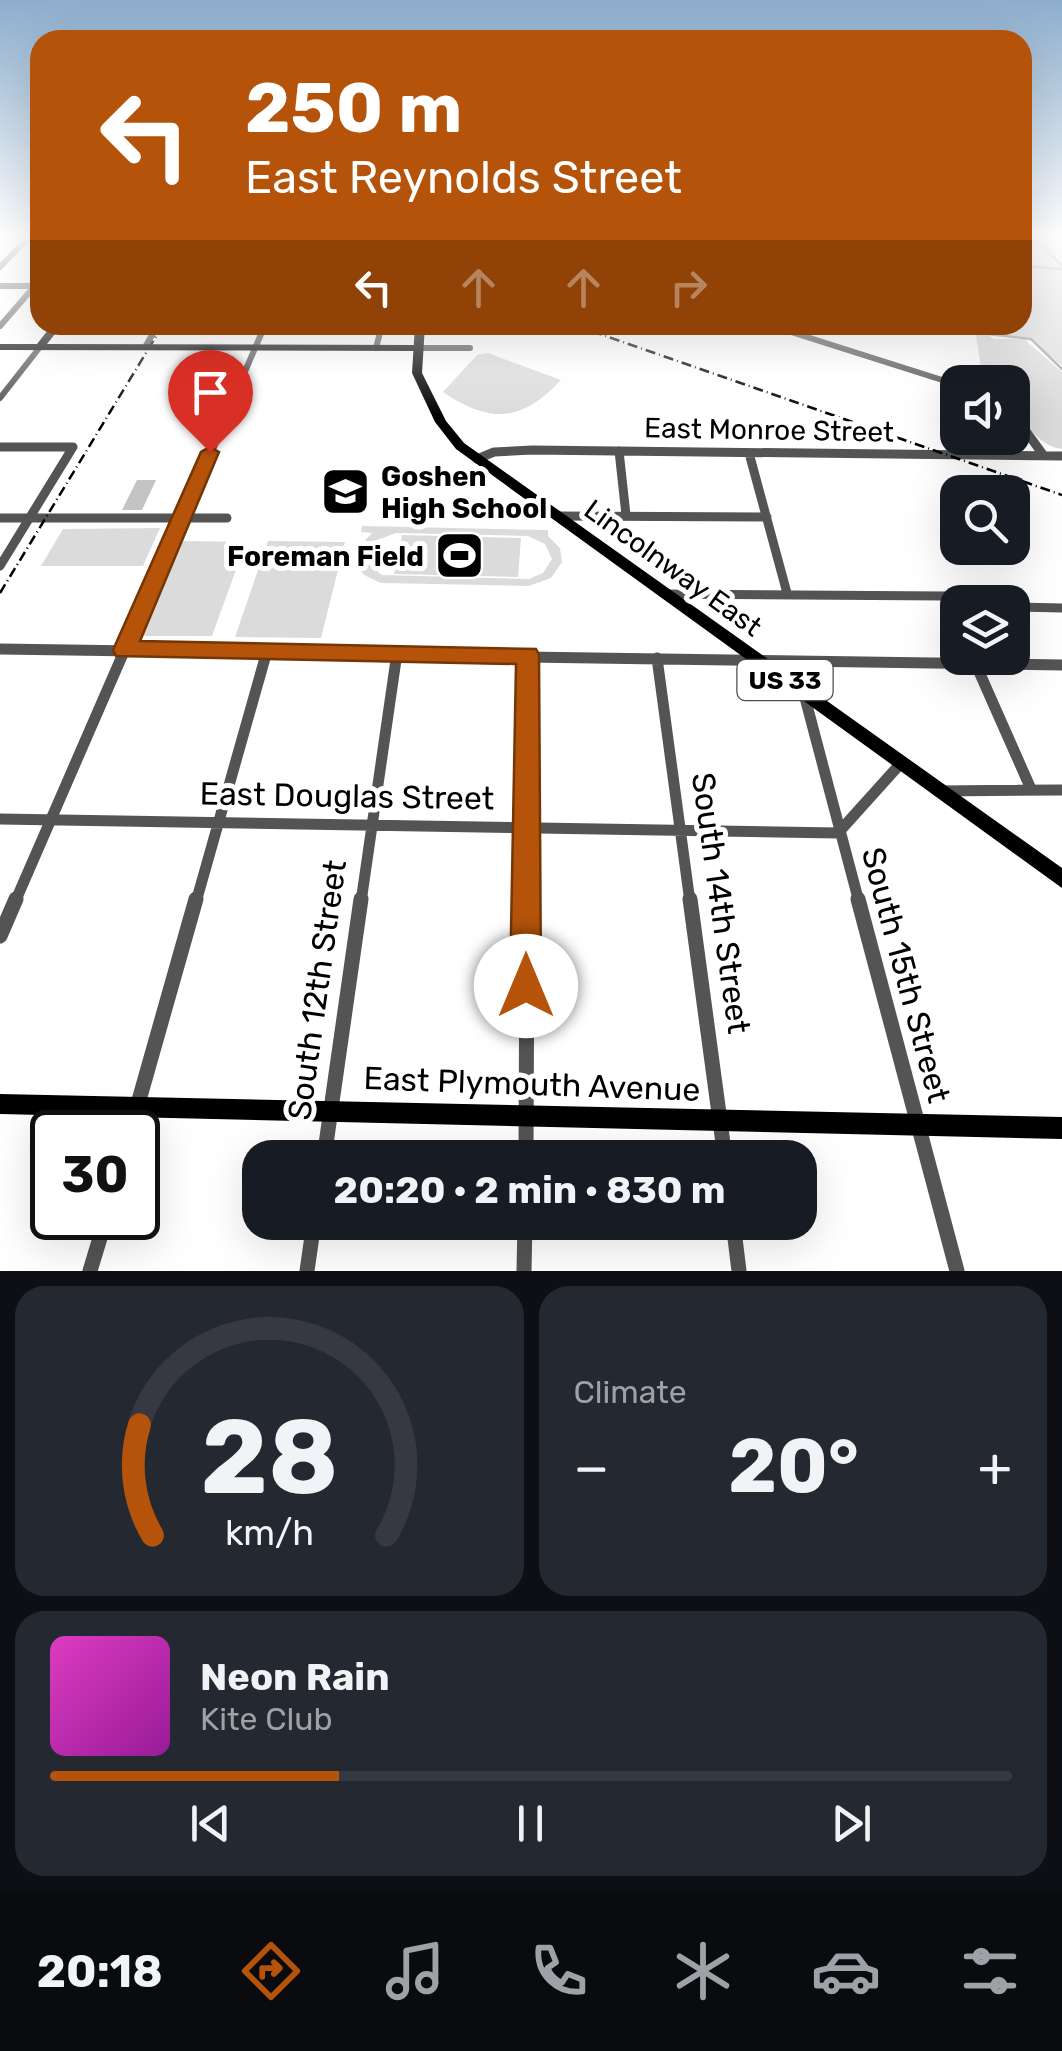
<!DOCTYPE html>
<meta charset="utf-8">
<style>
body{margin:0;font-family:Rubik,sans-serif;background:#242831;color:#f1f3f6;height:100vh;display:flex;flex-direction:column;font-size:38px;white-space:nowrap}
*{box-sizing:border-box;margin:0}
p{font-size:32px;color:#9ea1a6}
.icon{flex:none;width:55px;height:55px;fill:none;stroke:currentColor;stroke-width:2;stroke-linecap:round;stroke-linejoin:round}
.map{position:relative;height:1271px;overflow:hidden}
.sheet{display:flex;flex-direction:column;gap:15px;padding:15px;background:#0d0f14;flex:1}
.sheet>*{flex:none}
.top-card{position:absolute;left:30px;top:30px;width:1002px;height:305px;border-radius:30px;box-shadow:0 10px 40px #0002;background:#b45309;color:#fff;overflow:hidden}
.tools{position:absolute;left:940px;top:365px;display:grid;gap:20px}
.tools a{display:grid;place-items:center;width:90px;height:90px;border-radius:20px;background:#171b24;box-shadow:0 10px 40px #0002;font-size:50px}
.speed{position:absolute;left:30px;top:1110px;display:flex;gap:20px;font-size:50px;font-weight:700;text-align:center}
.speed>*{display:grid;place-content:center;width:130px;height:130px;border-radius:50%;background:#171b24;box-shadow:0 10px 40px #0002;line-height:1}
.speed .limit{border:5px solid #111;border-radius:15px;background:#fff;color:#111}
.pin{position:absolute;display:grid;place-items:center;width:85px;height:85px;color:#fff;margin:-102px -42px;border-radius:50% 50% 50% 0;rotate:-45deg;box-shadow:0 0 10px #0007}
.pin .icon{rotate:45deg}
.me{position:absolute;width:110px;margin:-55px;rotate:0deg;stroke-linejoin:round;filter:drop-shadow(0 0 8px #0008)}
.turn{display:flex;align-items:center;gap:35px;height:210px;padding:0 50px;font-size:45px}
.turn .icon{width:130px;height:130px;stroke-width:2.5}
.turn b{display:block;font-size:70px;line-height:85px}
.lanes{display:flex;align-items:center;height:95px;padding:0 50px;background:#0003;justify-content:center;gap:50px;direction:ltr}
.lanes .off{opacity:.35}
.big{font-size:75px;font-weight:700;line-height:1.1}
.sheet .card{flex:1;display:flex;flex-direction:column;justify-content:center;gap:15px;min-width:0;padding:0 35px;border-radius:30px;background:#242831}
.sheet .dial{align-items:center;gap:0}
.dial svg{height:260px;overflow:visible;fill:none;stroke:#363941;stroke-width:7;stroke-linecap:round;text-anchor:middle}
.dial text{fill:#f1f3f6;stroke:none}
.song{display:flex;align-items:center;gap:30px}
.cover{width:120px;height:120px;border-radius:15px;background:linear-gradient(135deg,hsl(310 70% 55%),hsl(300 70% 35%))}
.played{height:10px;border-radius:5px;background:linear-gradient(90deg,#b45309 30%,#363941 30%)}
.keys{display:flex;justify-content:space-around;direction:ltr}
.heat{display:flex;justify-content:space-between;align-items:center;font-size:55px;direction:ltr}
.sheet .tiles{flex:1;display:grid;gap:15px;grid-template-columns:1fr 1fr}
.card:last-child{grid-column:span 2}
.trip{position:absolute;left:242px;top:1140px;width:575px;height:100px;border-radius:30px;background:#171b24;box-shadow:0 10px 40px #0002;font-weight:700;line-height:100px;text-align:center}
.tab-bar{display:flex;height:160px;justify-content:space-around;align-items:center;background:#090b0e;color:#9ea1a6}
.tab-bar .icon{width:70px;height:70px}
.tab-bar .current{color:#b45309}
.tab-bar b{font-size:45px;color:#f1f3f6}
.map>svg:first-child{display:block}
</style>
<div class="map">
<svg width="1062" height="1271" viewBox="0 0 1062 1271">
<rect width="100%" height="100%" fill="#fff"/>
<!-- green -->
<path fill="#dbdbdb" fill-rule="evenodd" d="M1023,239H1062V366L1028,337L996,336L974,325H1022Z
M889,325H969L994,339H1024L1062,372V449C1033,446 1012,407 1012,382H983L976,335L929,327Z
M488,353L561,380C522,422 490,424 443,392L477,355Z
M362,526L548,530V536L560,548L562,562L551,578L529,586L381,583L364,575L356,564L358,548L372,533L361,532ZM396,533L528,536L545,544L552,559L543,573L529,579L382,575L368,564L367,551L377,540Z
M160,528L143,566H41L63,529Z
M402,535L521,538L518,577L394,574Z
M183,541L246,542L212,636H142Z
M268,541L345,542L321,638L235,637Z"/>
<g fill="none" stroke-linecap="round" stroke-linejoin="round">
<!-- stream -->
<path stroke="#a2a2a2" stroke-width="2.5" d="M1035,239L1062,266
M1022,266L1062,269
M971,325L988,334L1031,339L1062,369"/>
</g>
<!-- building -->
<path fill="#c4c4c4" d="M137,480H156L142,510H122Z"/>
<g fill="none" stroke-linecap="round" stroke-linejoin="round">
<!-- minor-far3 -->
<path stroke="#545454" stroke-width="6" d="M0,267L27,239
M0,286H39
M769,325L958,385
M0,326L40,280
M145,347L158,325
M376,348L382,325
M417,348H470
M0,398L40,347
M231,404L265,325"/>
<!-- minor-far2 -->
<path stroke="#545454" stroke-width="9" d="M1012,412L1044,456
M0,447H73
M619,451L626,515
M749,453L787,593
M477,459L494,452L532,450L1062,456
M559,516L767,517
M0,518H227
M0,566L73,447
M664,594L945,596L956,619
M1012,607L1062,608
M137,619L232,402"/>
<!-- minor-far1 -->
<path stroke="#545454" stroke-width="11" d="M955,617L958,623
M0,649L1062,665
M657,658L690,902
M973,658L1031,789
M804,694L859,902
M938,791L1062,790
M0,819L838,833L901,763
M15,902L139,617
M196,902L267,651
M361,902L397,653
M527,902L528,655"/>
<!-- minor -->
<path stroke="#545454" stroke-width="15" d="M690,899L725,1158
M858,899L957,1271
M0,936L16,899
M130,1132L196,899
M324,1158L361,899
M526,1158L527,899
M733,1222L739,1271
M90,1271L106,1218
M307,1271L314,1222
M524,1271L525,1222"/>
<!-- major -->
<path fill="#000" fill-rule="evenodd" d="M52,325H62L47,344L417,345L422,348L417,351L0,350V344H37Z
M0,1094L1062,1117V1139L0,1114Z"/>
<!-- highway -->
<path fill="#000" fill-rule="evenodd" d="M415,325H425L422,373L446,421L464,443L1062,868V888L456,449L435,422L412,373Z"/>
<!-- rail -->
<path stroke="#000" stroke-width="2.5" stroke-dasharray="10 4 1 4" stroke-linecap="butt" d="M574,325L1062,495
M0,593L163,325"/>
</g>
<!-- sky -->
<linearGradient id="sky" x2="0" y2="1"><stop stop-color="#8cadcc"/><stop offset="0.57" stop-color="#fff"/><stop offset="1" stop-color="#fff" stop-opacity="0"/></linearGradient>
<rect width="1062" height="417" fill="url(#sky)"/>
<!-- route -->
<path fill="#b45309" stroke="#753606" stroke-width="2.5" d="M210,447L219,452L140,641L536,649L539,655L541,986L537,997L526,1001L514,997L510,986L516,664L116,656L113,650L201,452Z"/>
<!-- icons -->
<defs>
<symbol id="school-square" viewBox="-11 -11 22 22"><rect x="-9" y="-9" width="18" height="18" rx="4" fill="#000" stroke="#fff"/><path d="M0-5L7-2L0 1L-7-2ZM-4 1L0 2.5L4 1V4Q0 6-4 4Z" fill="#fff"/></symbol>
<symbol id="stadium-square" viewBox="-11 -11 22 22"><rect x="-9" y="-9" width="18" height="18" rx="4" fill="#000" stroke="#fff"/><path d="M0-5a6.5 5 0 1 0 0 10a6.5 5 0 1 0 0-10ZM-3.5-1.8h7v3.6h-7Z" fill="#fff"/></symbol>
</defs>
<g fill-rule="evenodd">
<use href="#school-square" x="318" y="464" width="55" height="55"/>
<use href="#stadium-square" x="432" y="528" width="55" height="55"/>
</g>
<g text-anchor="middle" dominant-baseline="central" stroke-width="10" stroke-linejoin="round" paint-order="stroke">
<!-- shield labels -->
<rect fill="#fff" stroke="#4c4c4c" stroke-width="2.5" x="737.5" y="660" width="95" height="40" rx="8"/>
<g font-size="25" font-weight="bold" fill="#000">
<text x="785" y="680">US 33</text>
</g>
<!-- street labels -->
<g font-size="28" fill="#000" stroke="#fff">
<text transform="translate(769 430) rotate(1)">East Monroe Street</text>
<text transform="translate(673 568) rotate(36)">Lincolnway East</text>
</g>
<!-- poi labels -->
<g font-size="28" font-weight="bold" fill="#000" stroke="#fff" text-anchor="start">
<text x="381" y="476">Goshen<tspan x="381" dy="32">High School</tspan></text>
<text x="424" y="556" text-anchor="end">Foreman Field</text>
</g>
<!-- near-street labels -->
<g font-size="32" fill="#000" stroke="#fff">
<text transform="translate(347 796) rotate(1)">East Douglas Street</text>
<text transform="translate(721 903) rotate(82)">South 14th Street</text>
<text transform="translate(906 975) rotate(75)">South 15th Street</text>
<text transform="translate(317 990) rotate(-82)">South 12th Street</text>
<text transform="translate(532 1084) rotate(2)">East Plymouth Avenue</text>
</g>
</g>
</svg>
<div class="tools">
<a><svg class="icon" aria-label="sound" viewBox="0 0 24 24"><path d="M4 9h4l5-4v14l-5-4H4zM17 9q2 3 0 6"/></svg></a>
<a><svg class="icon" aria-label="search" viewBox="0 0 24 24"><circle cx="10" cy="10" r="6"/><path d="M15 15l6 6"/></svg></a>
<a><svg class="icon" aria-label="layers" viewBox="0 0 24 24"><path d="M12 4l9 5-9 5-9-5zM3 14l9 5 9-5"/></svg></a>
</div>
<div class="speed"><div class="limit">30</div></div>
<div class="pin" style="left:210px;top:452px;background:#d93025"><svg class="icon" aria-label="arrive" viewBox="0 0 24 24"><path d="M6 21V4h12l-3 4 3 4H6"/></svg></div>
<svg class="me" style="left:526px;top:986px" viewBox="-20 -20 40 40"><circle r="19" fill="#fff"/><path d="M0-13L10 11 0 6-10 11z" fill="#b45309"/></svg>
<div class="trip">20:20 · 2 min · 830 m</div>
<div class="top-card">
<div class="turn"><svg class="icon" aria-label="left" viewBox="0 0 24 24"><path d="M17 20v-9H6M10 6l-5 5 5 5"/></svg><div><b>250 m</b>East Reynolds Street</div></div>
<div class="lanes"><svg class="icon" aria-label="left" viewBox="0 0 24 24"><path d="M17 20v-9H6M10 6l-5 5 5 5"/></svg><svg class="icon off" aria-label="ahead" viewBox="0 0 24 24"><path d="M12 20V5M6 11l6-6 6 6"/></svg><svg class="icon off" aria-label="ahead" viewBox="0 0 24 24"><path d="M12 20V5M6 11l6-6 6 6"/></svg><svg class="icon off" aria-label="right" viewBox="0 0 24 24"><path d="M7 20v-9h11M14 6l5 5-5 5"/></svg></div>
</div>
</div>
<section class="sheet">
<div class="tiles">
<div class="card dial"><svg viewBox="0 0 100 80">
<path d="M14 69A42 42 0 1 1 86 69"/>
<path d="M14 69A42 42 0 0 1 10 35" stroke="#b45309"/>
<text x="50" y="56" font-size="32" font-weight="700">28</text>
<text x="50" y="72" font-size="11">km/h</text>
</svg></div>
<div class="card"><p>Climate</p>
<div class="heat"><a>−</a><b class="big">20°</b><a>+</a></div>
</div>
<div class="card">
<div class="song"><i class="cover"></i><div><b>Neon Rain</b><p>Kite Club</p></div></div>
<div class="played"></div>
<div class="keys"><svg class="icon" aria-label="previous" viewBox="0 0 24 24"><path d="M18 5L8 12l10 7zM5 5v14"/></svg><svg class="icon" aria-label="pause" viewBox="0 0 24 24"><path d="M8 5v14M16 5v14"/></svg><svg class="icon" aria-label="next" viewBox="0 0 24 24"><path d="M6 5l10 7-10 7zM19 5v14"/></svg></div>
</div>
</div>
</section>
<nav class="tab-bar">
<b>20:18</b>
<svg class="icon current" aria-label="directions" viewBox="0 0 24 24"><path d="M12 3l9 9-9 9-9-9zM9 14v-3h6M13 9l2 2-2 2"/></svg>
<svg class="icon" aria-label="music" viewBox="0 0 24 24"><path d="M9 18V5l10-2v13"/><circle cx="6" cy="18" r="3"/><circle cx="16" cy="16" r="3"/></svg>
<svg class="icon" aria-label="phone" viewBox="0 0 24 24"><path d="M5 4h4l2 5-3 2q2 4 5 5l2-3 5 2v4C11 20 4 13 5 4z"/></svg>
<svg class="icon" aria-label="climate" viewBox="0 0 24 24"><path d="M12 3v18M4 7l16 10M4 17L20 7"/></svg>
<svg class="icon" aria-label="car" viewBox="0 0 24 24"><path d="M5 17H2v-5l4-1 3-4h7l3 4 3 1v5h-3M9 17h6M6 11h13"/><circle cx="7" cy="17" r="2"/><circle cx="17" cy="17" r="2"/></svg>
<svg class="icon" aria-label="filters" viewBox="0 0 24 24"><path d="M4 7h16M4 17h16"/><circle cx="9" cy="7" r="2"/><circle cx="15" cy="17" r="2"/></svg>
</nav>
